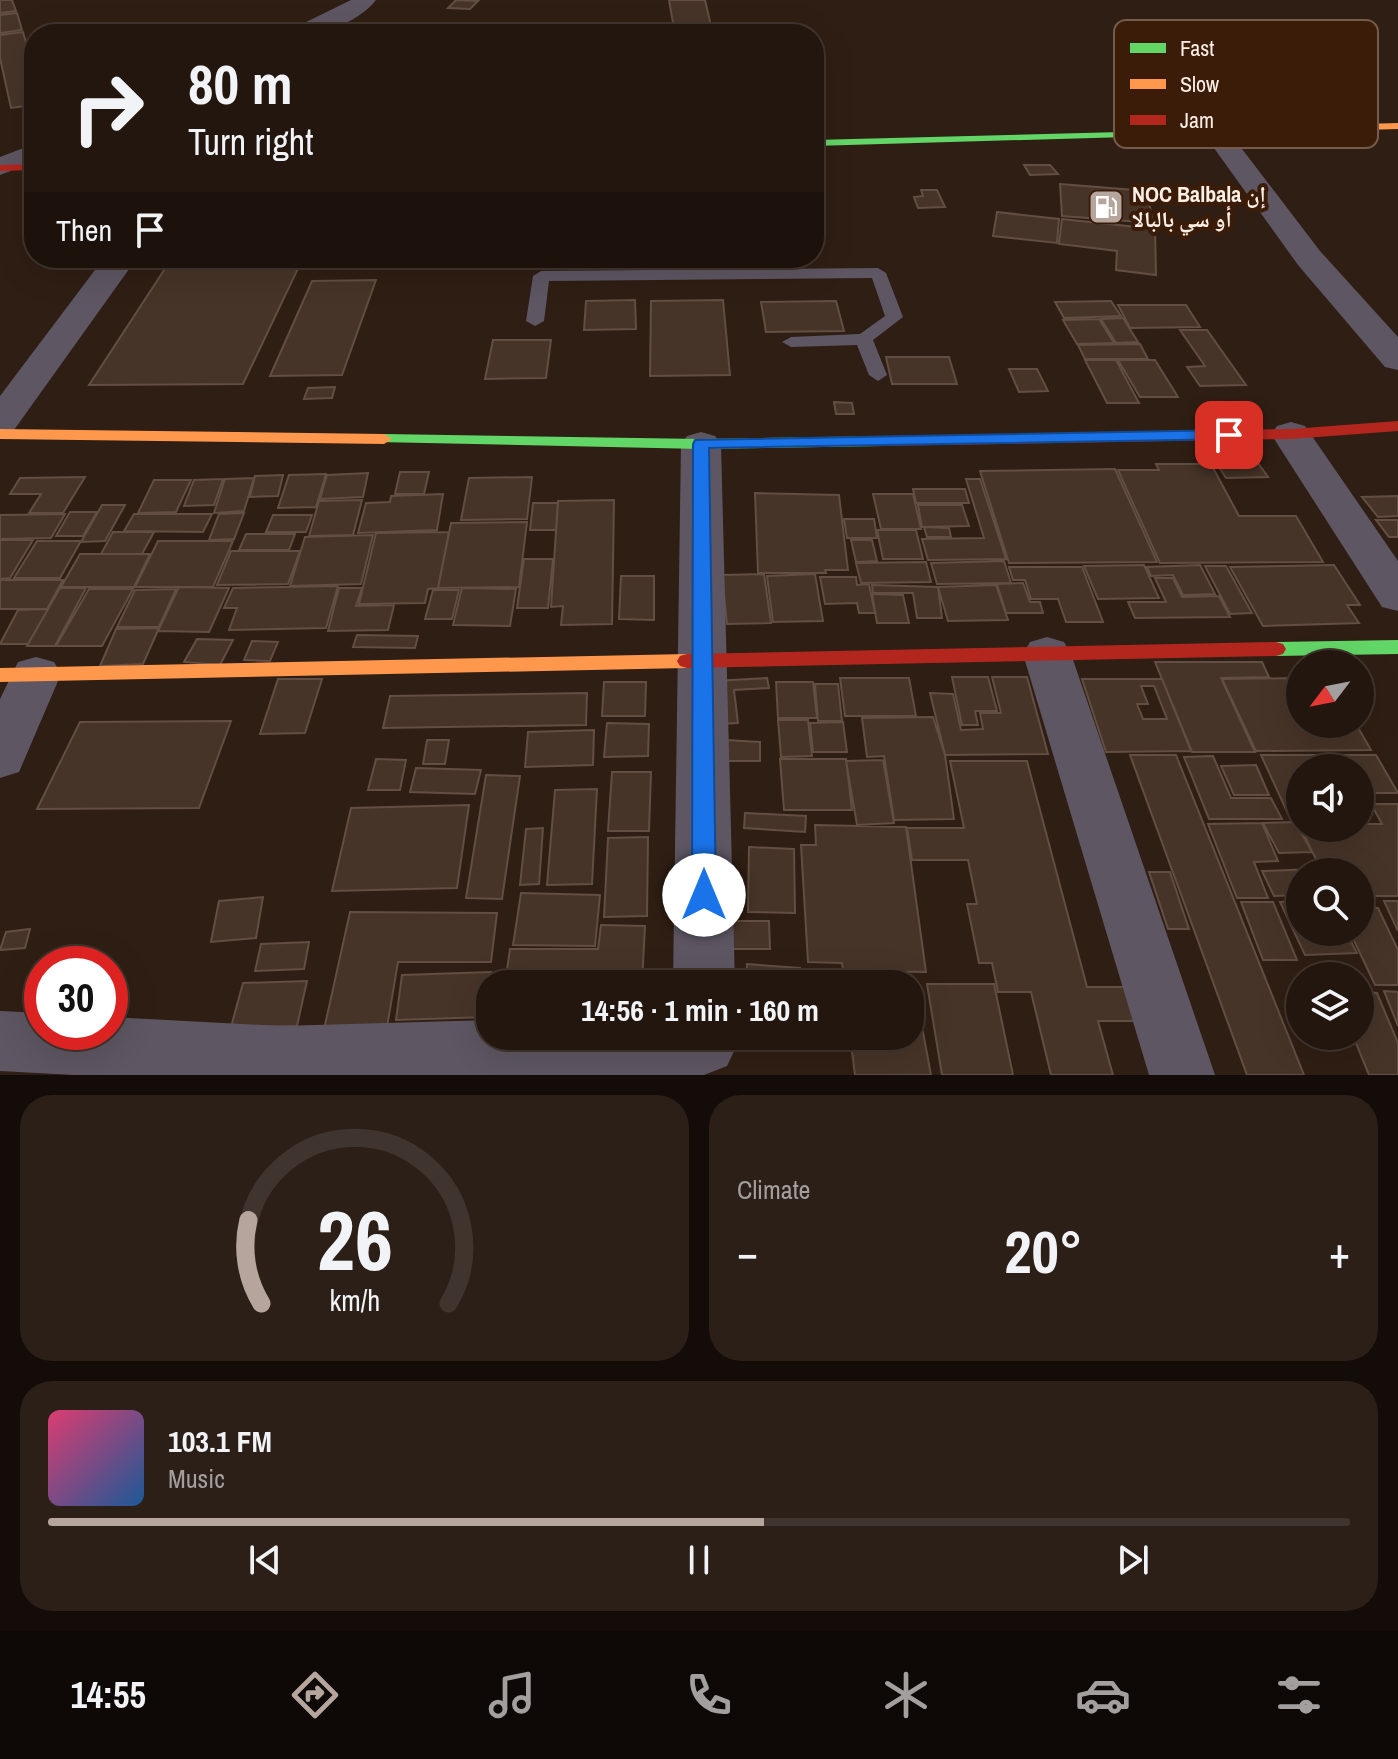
<!DOCTYPE html>
<meta charset="utf-8">
<style>
body{margin:0;font-family:"Archivo Narrow","Noto Naskh Arabic",sans-serif;background:#2b1f17;color:#f1f3f6;height:100vh;display:flex;flex-direction:column;font-size:30px;white-space:nowrap}
*{box-sizing:border-box;margin:0}
p{font-size:26px;color:#a39f9e}
.icon{flex:none;width:44px;height:44px;fill:none;stroke:currentColor;stroke-width:2;stroke-linecap:round;stroke-linejoin:round}
.map{position:relative;height:1075px;overflow:hidden}
.details{display:flex;flex-direction:column;gap:20px;padding:20px;background:#130c08;flex:1}
.details>*{flex:none}
.hud{position:absolute;left:24px;top:24px;width:800px;height:244px;border-radius:32px;box-shadow:0 8px 32px #0002,0 0 0 2px #40352e;background:#23160e;color:#f1f3f6;overflow:hidden}
.needle{width:52px;rotate:238deg}
.buttons{position:absolute;left:1286px;top:650px;display:grid;gap:16px}
.buttons a{display:grid;place-items:center;width:88px;height:88px;border-radius:50%;background:#23160e;box-shadow:0 8px 32px #0002,0 0 0 2px #40352e;font-size:40px}
.speed{position:absolute;left:24px;top:946px;display:flex;gap:16px;font-size:40px;font-weight:700;text-align:center}
.speed>*{display:grid;place-content:center;width:104px;height:104px;border-radius:50%;background:#23160e;box-shadow:0 8px 32px #0002,0 0 0 2px #40352e;line-height:1}
.speed .limit{border:12px solid #d22;background:#fff;color:#111}
.pin{position:absolute;display:grid;place-items:center;width:68px;height:68px;color:#fff;margin:-34px;border-radius:16px;box-shadow:0 4px 12px #0006}
.me{position:absolute;width:88px;margin:-44px;rotate:0deg;stroke-linejoin:round;filter:drop-shadow(0 0 6px #0008)}
.turn{display:flex;align-items:center;gap:28px;height:168px;padding:0 32px;font-size:36px}
.turn .icon{width:104px;height:104px;stroke-width:2.5}
.turn b{display:block;font-size:56px;line-height:68px}
.then{display:flex;align-items:center;height:76px;padding:0 32px;background:#0003;gap:16px;font-size:30px}
.big{font-size:60px;font-weight:700;line-height:1.1}
.details .tile{flex:1;display:flex;flex-direction:column;justify-content:center;gap:12px;min-width:0;padding:0 28px;border-radius:32px;background:#2b1f17}
.details .dial{align-items:center;gap:0}
.dial svg{height:208px;overflow:visible;fill:none;stroke:#40352e;stroke-width:7;stroke-linecap:round;text-anchor:middle}
.dial text{fill:#f1f3f6;stroke:none}
.song{display:flex;align-items:center;gap:24px}
.cover{width:96px;height:96px;border-radius:12px;background:linear-gradient(135deg,hsl(340 70% 55%),hsl(210 70% 35%))}
.played{height:8px;border-radius:4px;background:linear-gradient(90deg,#b5a59c 55%,#40352e 55%)}
.keys{display:flex;justify-content:space-around;direction:ltr}
.heat{display:flex;justify-content:space-between;align-items:center;font-size:44px;direction:ltr}
.details .tiles{flex:1;display:grid;gap:20px;grid-template-columns:1fr 1fr}
.tile:last-child{grid-column:span 2}
.trip{position:absolute;left:476px;top:970px;width:448px;height:80px;border-radius:32px;background:#23160e;box-shadow:0 8px 32px #0002,0 0 0 2px #40352e;font-weight:700;line-height:80px;text-align:center}
.menu{display:flex;height:128px;justify-content:space-around;align-items:center;background:#0e0906;color:#a39f9e}
.menu .icon{width:56px;height:56px}
.menu .current{color:#b5a59c}
.menu b{font-size:36px;color:#f1f3f6}
.map>svg:first-child{display:block}
</style>
<div class="map">
<svg width="1398" height="1075" viewBox="0 0 1398 1075">
<rect width="100%" height="100%" fill="#2f1e13"/>
<!-- building -->
<path fill="#473428" stroke="#624e42" stroke-width="2" fill-rule="evenodd" d="M0,0H12L16,11L0,13Z
M456,0L478,1L470,9L448,8Z
M669,0H705L713,34H675Z
M17,13L22,30L0,33V15Z
M23,32L34,72V105L11,108L0,58V35Z
M1024,165H1050L1058,174L1030,175Z
M1060,184L1147,191L1153,223L1062,216Z
M921,190H937L945,207L918,208L914,197L923,196Z
M997,212L1059,219L1057,243L993,236Z
M1062,219L1155,229L1156,275L1116,270L1117,251L1059,244Z
M172,258H303L243,384L89,385Z
M376,280L342,375L270,376L312,281Z
M635,300L636,329L584,330L586,301Z
M723,300L730,375L650,376L651,301Z
M836,301L844,331L766,332L761,302Z
M1111,301L1121,316L1064,318L1055,302Z
M1118,305H1186L1200,327L1130,328Z
M1123,318L1138,342L1116,343L1101,319Z
M1099,319L1114,343L1077,344L1063,320Z
M1180,330H1207L1246,385L1200,386L1187,367L1205,366Z
M493,340H551L546,378L485,379Z
M1140,344L1148,359H1085L1078,345Z
M886,357H949L957,384H892Z
M1085,360H1116L1139,403H1107Z
M1118,360H1155L1178,397H1140Z
M1009,369H1037L1048,391L1019,392Z
M335,387L332,398L304,399L308,388Z
M834,402L852,403L854,414H836Z
M1256,460L1268,477L1226,478L1215,461Z
M1156,464H1211L1239,516H1296L1323,562L1160,563L1118,470H1159Z
M1115,469L1157,562L1009,563L980,471Z
M400,472H429L424,494H395Z
M368,473L363,497L320,499L327,475Z
M326,474L316,507L278,508L289,475Z
M283,475L278,496L250,497L255,476Z
M85,477L63,513H29L41,494H10L20,478Z
M532,477L527,519L461,520L469,478Z
M254,478L244,511L214,513L225,479Z
M223,479L214,505L184,506L194,480Z
M966,479H980L1006,559L928,560L922,539L984,538Z
M154,480H191L176,512L138,513Z
M913,489H965L969,503H916Z
M755,493L839,495L848,570H825L826,573H758Z
M443,494L437,530L358,533L366,503L390,502L391,496Z
M873,494H913L921,529H881Z
M1398,496V516L1378,517L1362,497Z
M362,500L353,535L309,536L319,501Z
M614,500L612,624L561,625L563,606L551,607L558,501Z
M533,503H558L556,530H530Z
M102,505H125L105,541L81,542Z
M918,505H962L969,526L922,527Z
M70,512H97L83,536H56Z
M244,513L234,539L209,540L219,514Z
M65,514L51,538L0,539V515Z
M134,514H212L203,532L124,531Z
M273,515H312L306,532H266Z
M844,519H874L877,538H847Z
M1376,520H1398V537H1389Z
M527,522L519,587L438,588L451,523Z
M924,527L949,528L951,537H927Z
M877,530H916L923,559H883Z
M113,532H154L142,554H101Z
M449,532L438,588L428,589L425,603L359,604L376,533Z
M246,534H295L289,550H239Z
M373,535L361,584L290,586L305,537Z
M0,540H33L10,578L0,579Z
M851,540H872L877,561L856,562Z
M37,541H81L60,578H14Z
M158,541H233L213,587H135Z
M231,551H300L288,584L217,585Z
M80,554H150L134,587H61Z
M524,559H553L548,608H517Z
M1004,561L1011,583L937,584L931,563Z
M926,562L931,582L861,583L856,563Z
M1144,565L1159,598L1098,599L1084,566Z
M1200,565L1215,594L1183,595L1173,575L1151,576L1147,567Z
M1334,565L1360,605H1347L1359,623L1263,626L1230,567Z
M1205,566H1226L1252,613L1230,614Z
M1009,567H1082L1103,622H1066L1058,599H1031L1025,580H1013Z
M764,574L771,623L727,624L722,575Z
M815,574L823,621L773,622L767,576Z
M621,576H654V620L619,619Z
M820,577H856L857,585L869,584L875,613H859L857,603L825,604Z
M1155,578H1173L1182,597L1219,596L1230,617L1135,618L1128,602H1166Z
M0,580H63L47,609H0Z
M1023,583L1030,602H1040L1043,613H1006L997,584Z
M872,585L938,587L942,618H917L913,593H873Z
M996,585L1008,620L948,621L938,587Z
M338,586L326,628L229,630L237,608H224L233,588Z
M179,587L229,588L209,632L158,631Z
M60,588H86L55,646H27Z
M339,588H362L356,606L394,605L388,630L328,631Z
M462,588L516,589L510,626L453,625Z
M89,589H133L102,646H56Z
M176,589L159,627H117L135,590Z
M433,590H459L452,619H425Z
M872,594L903,595L909,623H877Z
M48,609L28,644H0L18,610Z
M159,628L143,664L100,666L116,629Z
M357,635L418,636L415,648L353,647Z
M197,639L233,640L220,665L184,662Z
M252,641L278,642L270,661L244,660Z
M1155,662H1262L1269,677L1221,678L1255,752H1192Z
M952,677H988L997,711H975L978,725H962Z
M992,677H1027L1048,754L945,755L930,693L953,694L961,730L983,729L980,713H1001Z
M767,678L769,688L734,690L738,723L718,724L713,681Z
M840,678H909L916,716H845Z
M1300,678V724H1356L1371,750L1256,751L1222,679Z
M278,679H322L305,733L260,734Z
M1082,679H1162L1191,751L1106,752ZM1141,686H1154L1167,719H1143L1137,704H1148Z
M604,682H646L645,716H602Z
M776,682H813L817,718H778Z
M815,684H838L842,721H818Z
M587,693L586,725L383,728L390,696Z
M933,717L945,755L954,819L894,820L884,756L867,757L862,718Z
M778,720H808L812,756L781,757Z
M231,721L199,808L37,809L80,722Z
M843,722L847,752H813L810,723Z
M607,723L649,724L648,756L604,757Z
M594,730L593,765L525,767L528,732Z
M427,740H449L445,764H423Z
M726,740L760,742V761H727Z
M1130,755H1176L1304,1075H1247Z
M1261,755H1376L1398,793H1360L1372,814H1360V768H1300V814H1288Z
M1213,756L1231,798H1271L1282,819H1209L1184,757Z
M376,759L406,760L400,790H368Z
M780,759H846L852,810H784Z
M883,760L894,823L857,825L846,761Z
M950,761H1027L1087,987H1125L1135,1021H1098L1113,1075H1051L1031,992H998L992,963H979L967,904H977L968,860H912L907,828H964Z
M1256,765L1269,795H1234L1221,766Z
M416,768L481,770L475,794L410,792Z
M612,772H651L649,831H608Z
M486,775L520,776L502,899L466,898Z
M597,789L592,884L547,885L555,790Z
M1371,804H1398V896H1360V872H1322L1301,828H1360V824H1382Z
M469,805L457,888L332,891L351,808Z
M745,813L806,816L805,832L744,828Z
M1295,822L1312,852L1279,853L1263,823Z
M1262,823L1278,861L1254,862L1268,898H1237L1208,824Z
M815,825L906,827L926,972L843,971L842,963L808,962L801,845H816Z
M543,828L539,884L520,885L526,829Z
M648,837L647,916L604,917L608,838Z
M749,847L794,849L795,913L748,912Z
M1317,869L1318,872H1300V895L1274,896L1262,871Z
M1149,872H1170L1189,929H1168Z
M521,893L600,895L595,946L513,945Z
M263,897L256,938L211,942L219,901Z
M1300,901V932H1346L1357,953L1305,955L1280,902Z
M1384,901H1398V931Z
M1241,902H1273L1297,960H1263Z
M1360,908H1378L1398,950V985H1375L1350,932H1360Z
M350,912L497,913L491,962H398L386,1033L323,1034Z
M715,921H769L770,949H716Z
M601,925L645,926L642,984H505L510,949H598Z
M30,929L25,948L0,950L6,932Z
M309,942L304,969L255,971L261,944Z
M747,964L800,968V984H746Z
M491,972L488,1017L396,1020L402,975Z
M307,981L297,1026L231,1027L243,983Z
M927,984H994L1013,1075H942Z
M910,991H916L922,1028L910,1027Z
M1384,991L1398,992V1026Z
M1360,992L1377,993L1398,1043V1075H1369L1353,1036H1360Z
M923,1032L931,1075H855L850,1036H910V1033Z
M747,1036H806L808,1047L750,1051Z"/>
<g fill="none" stroke-linecap="round" stroke-linejoin="round">
<!-- lane -->
<path fill="#5e5763" fill-rule="evenodd" d="M570,27L574,28L577,34H565L564,30Z
M878,268L886,273L903,317L873,340L887,375L878,381L869,375L857,345L791,347L782,342L791,337L860,334L885,316L872,278L549,281L544,321L535,326L526,321L533,276L541,271Z"/>
<!-- street -->
<path fill="#5e5763" fill-rule="evenodd" d="M351,0H376C355,26 319,34 289,34L292,29Z
M1214,122L1223,124L1320,251L1398,337V370L1385,367L1298,265L1201,130L1205,124Z
M34,144V162L0,175V157Z
M104,258H137L14,430L0,434V396Z
M1291,422L1305,426L1398,561V611L1382,607L1271,434L1277,426Z
M701,432L715,436L721,444L735,984H673L681,444L687,436Z
M1047,637L1064,642L1071,654L1215,1075H1149L1023,654L1030,642Z
M36,657L54,662L61,674L19,772L0,778V699L18,662Z
M0,1011L42,1013V1032H110V1017L281,1026L490,1020V1036H733L737,1045L727,1066L704,1075H74L0,1071Z"/>
<!-- fast -->
<path fill="#63d668" fill-rule="evenodd" d="M1199,130L1200,132L1195,135L814,146V140Z
M384,434L701,439L883,436L891,441L883,446L701,449L378,442L376,439L378,436Z
M1398,640V654L1276,656L1269,654L1266,649L1269,644L1276,642Z"/>
<!-- slow -->
<path fill="#ff974d" fill-rule="evenodd" d="M1398,123V129L1195,135L1190,132L1195,129Z
M0,429L384,434L392,439L384,444L0,439Z
M687,654L694,656L697,661L694,666L687,668L0,682V668Z"/>
<!-- jam -->
<path fill="#b3261e" fill-rule="evenodd" d="M34,164V170L0,171V165Z
M1398,421V431L1291,439L883,446L875,441L883,436L1291,429Z
M1276,642L1283,644L1286,649L1283,654L1276,656L687,668L680,666L677,661L680,656L687,654Z"/>
</g>
<!-- route -->
<path fill="#1a73e8" stroke="#114b97" stroke-width="2" d="M1229,430L1237,435L1235,439L709,448L716,895L713,903L704,906L696,903L692,895L693,444L695,440Z"/>
<!-- icons -->
<defs>
<symbol id="fuel-square" viewBox="-11 -11 22 22"><rect x="-9" y="-9" width="18" height="18" rx="4" fill="#b5a59c" stroke="#3a1c08"/><path d="M-5.5-6h7V0h2V4h1.3V-2.5L3-4.5l.8-.8L6-3V5H2.5V1h-1V6h-7ZM-4.2-4.7v3.2H.2V-4.7Z" fill="#fff"/></symbol>
</defs>
<g fill-rule="evenodd">
<use href="#fuel-square" x="1086" y="187" width="40" height="40"/>
</g>
<g text-anchor="middle" dominant-baseline="central" stroke-width="8" stroke-linejoin="round" paint-order="stroke">
<!-- far-poi labels -->
<g font-size="22" font-weight="bold" fill="#fdeee6" stroke="#3a1c08" text-anchor="start">
<text x="1132" y="194">NOC Balbala إن<tspan x="1132" dy="25">أو سي بالبالا</tspan></text>
</g>
</g>
<!-- legend -->
<rect x="1114" y="20" width="264" height="128" rx="12" fill="#3a1c08" stroke="#745b4b" stroke-width="2"/>
<rect x="1130" y="43" width="36" height="10" fill="#63d668"/>
<rect x="1130" y="79" width="36" height="10" fill="#ff974d"/>
<rect x="1130" y="115" width="36" height="10" fill="#b3261e"/>
<g font-size="22" fill="#fdeee6">
<text x="1180" y="56">Fast</text>
<text x="1180" y="92">Slow</text>
<text x="1180" y="128">Jam</text>
</g>
</svg>
<div class="buttons">
<a><svg class="needle" viewBox="-14 -14 28 28"><path d="M0-13l5 13h-10z" fill="#e53935"/><path d="M0 13l5-13h-10z" fill="#a39f9e"/></svg></a>
<a><svg class="icon" aria-label="sound" viewBox="0 0 24 24"><path d="M4 9h4l5-4v14l-5-4H4zM17 9q2 3 0 6"/></svg></a>
<a><svg class="icon" aria-label="search" viewBox="0 0 24 24"><circle cx="10" cy="10" r="6"/><path d="M15 15l6 6"/></svg></a>
<a><svg class="icon" aria-label="layers" viewBox="0 0 24 24"><path d="M12 4l9 5-9 5-9-5zM3 14l9 5 9-5"/></svg></a>
</div>
<div class="speed"><div class="limit">30</div></div>
<div class="pin" style="left:1229px;top:435px;background:#d93025"><svg class="icon" aria-label="arrive" viewBox="0 0 24 24"><path d="M6 21V4h12l-3 4 3 4H6"/></svg></div>
<svg class="me" style="left:704px;top:895px" viewBox="-20 -20 40 40"><circle r="19" fill="#fff"/><path d="M0-13L10 11 0 6-10 11z" fill="#1a73e8"/></svg>
<div class="trip">14:56 · 1 min · 160 m</div>
<div class="hud">
<div class="turn"><svg class="icon" aria-label="right" viewBox="0 0 24 24"><path d="M7 20v-9h11M14 6l5 5-5 5"/></svg><div><b>80 m</b>Turn right</div></div>
<div class="then">Then<svg class="icon" aria-label="arrive" viewBox="0 0 24 24"><path d="M6 21V4h12l-3 4 3 4H6"/></svg></div>
</div>
</div>
<section class="details">
<div class="tiles">
<div class="tile dial"><svg viewBox="0 0 100 80">
<path d="M14 69A42 42 0 1 1 86 69"/>
<path d="M14 69A42 42 0 0 1 9 37" stroke="#b5a59c"/>
<text x="50" y="56" font-size="32" font-weight="700">26</text>
<text x="50" y="72" font-size="11">km/h</text>
</svg></div>
<div class="tile"><p>Climate</p>
<div class="heat"><a>−</a><b class="big">20°</b><a>+</a></div>
</div>
<div class="tile">
<div class="song"><i class="cover"></i><div><b>103.1 FM</b><p>Music</p></div></div>
<div class="played"></div>
<div class="keys"><svg class="icon" aria-label="previous" viewBox="0 0 24 24"><path d="M18 5L8 12l10 7zM5 5v14"/></svg><svg class="icon" aria-label="pause" viewBox="0 0 24 24"><path d="M8 5v14M16 5v14"/></svg><svg class="icon" aria-label="next" viewBox="0 0 24 24"><path d="M6 5l10 7-10 7zM19 5v14"/></svg></div>
</div>
</div>
</section>
<nav class="menu">
<b>14:55</b>
<svg class="icon current" aria-label="directions" viewBox="0 0 24 24"><path d="M12 3l9 9-9 9-9-9zM9 14v-3h6M13 9l2 2-2 2"/></svg>
<svg class="icon" aria-label="music" viewBox="0 0 24 24"><path d="M9 18V5l10-2v13"/><circle cx="6" cy="18" r="3"/><circle cx="16" cy="16" r="3"/></svg>
<svg class="icon" aria-label="phone" viewBox="0 0 24 24"><path d="M5 4h4l2 5-3 2q2 4 5 5l2-3 5 2v4C11 20 4 13 5 4z"/></svg>
<svg class="icon" aria-label="climate" viewBox="0 0 24 24"><path d="M12 3v18M4 7l16 10M4 17L20 7"/></svg>
<svg class="icon" aria-label="car" viewBox="0 0 24 24"><path d="M5 17H2v-5l4-1 3-4h7l3 4 3 1v5h-3M9 17h6M6 11h13"/><circle cx="7" cy="17" r="2"/><circle cx="17" cy="17" r="2"/></svg>
<svg class="icon" aria-label="filters" viewBox="0 0 24 24"><path d="M4 7h16M4 17h16"/><circle cx="9" cy="7" r="2"/><circle cx="15" cy="17" r="2"/></svg>
</nav>
